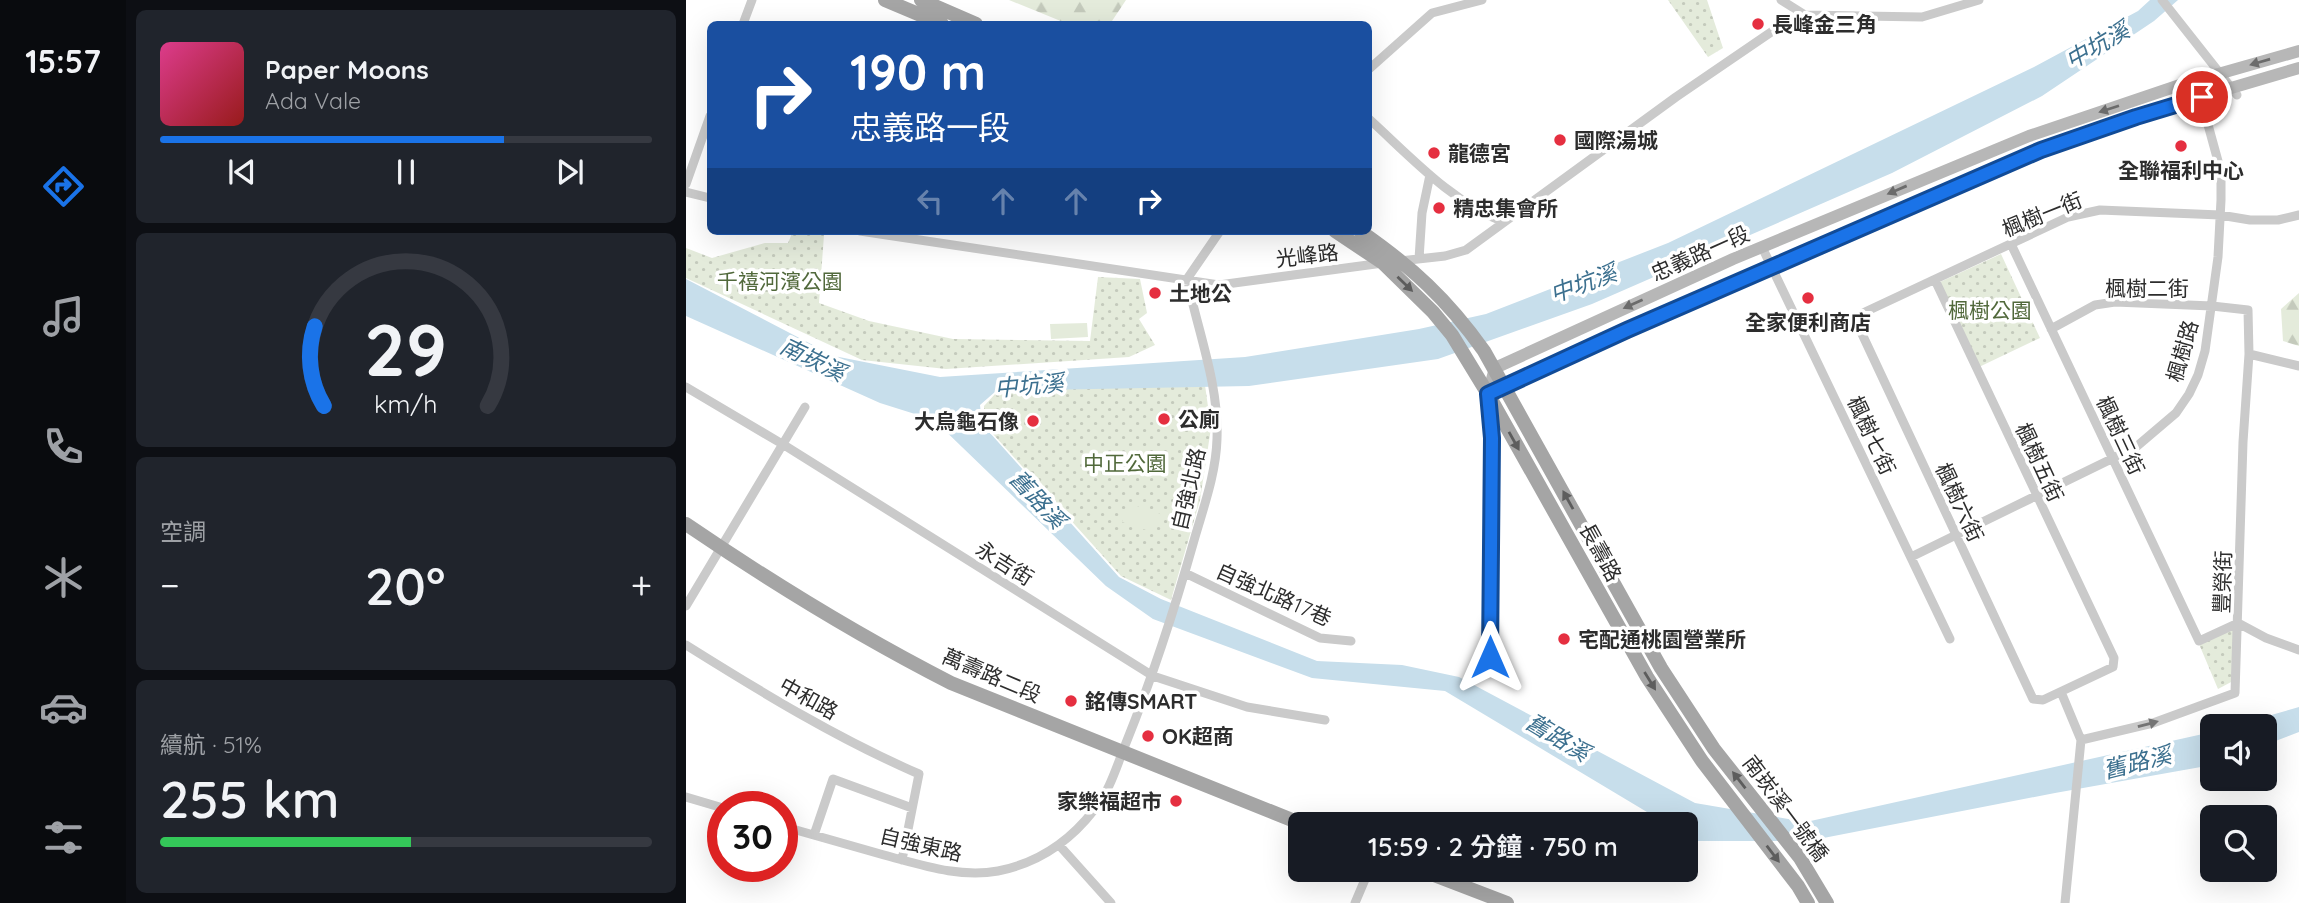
<!DOCTYPE html>
<html lang="zh-TW">
<meta charset="utf-8">
<style>
body{margin:0;font-family:Quicksand,"Noto Sans TC",sans-serif;background:#20242c;color:#f1f3f6;height:100vh;display:flex;flex-direction:column;font-size:26px;white-space:nowrap}
*{box-sizing:border-box;margin:0}
p{font-size:23px;color:#9ea1a6}
.icon{flex:none;width:38px;height:38px;fill:none;stroke:currentColor;stroke-width:2;stroke-linecap:round;stroke-linejoin:round}
.map{position:relative;flex:1;overflow:hidden}
.drawer{display:flex;flex-direction:column;gap:10px;padding:10px;background:#0d0f14;width:560px}
.drawer>*{flex:none}
.banner{position:absolute;left:21px;top:21px;width:665px;height:214px;border-radius:10px;box-shadow:0 7px 28px #0002;background:#1a4fa0;color:#fff;overflow:hidden}
.tools{position:absolute;left:1514px;top:714px;display:grid;gap:14px}
.tools a{display:grid;place-items:center;width:77px;height:77px;border-radius:10px;background:#171b24;box-shadow:0 7px 28px #0002;font-size:35px}
.speed{position:absolute;left:21px;top:791px;display:flex;gap:14px;font-size:35px;font-weight:700;text-align:center}
.speed>*{display:grid;place-content:center;width:91px;height:91px;border-radius:50%;background:#171b24;box-shadow:0 7px 28px #0002;line-height:1}
.speed .limit{border:10px solid #d22;background:#fff;color:#111}
.pin{position:absolute;display:grid;place-items:center;width:60px;height:60px;color:#fff;margin:-30px;border:4px solid #fff;border-radius:50%;box-shadow:0 2px 7px #0007}
.me{position:absolute;width:77px;margin:-38px;rotate:0deg;stroke-linejoin:round;filter:drop-shadow(0 0 5px #0008)}
.turn{display:flex;align-items:center;gap:24px;height:147px;padding:0 28px;font-size:32px}
.turn .icon{width:91px;height:91px;stroke-width:2.5}
.turn b{display:block;font-size:49px;line-height:60px}
.lanes{display:flex;align-items:center;height:66px;padding:0 28px;background:#0003;justify-content:center;gap:35px;direction:ltr}
.lanes .off{opacity:.35}
.big{font-size:52px;font-weight:600;line-height:1.1}
.drawer .tile{flex:1;display:flex;flex-direction:column;justify-content:center;gap:10px;min-width:0;padding:0 24px;border-radius:10px;background:#20242c}
.drawer .dial{align-items:center;gap:0}
.dial svg{height:182px;overflow:visible;fill:none;stroke:#363941;stroke-width:7;stroke-linecap:round;text-anchor:middle}
.dial text{fill:#f1f3f6;stroke:none}
.song{display:flex;align-items:center;gap:21px}
.cover{width:84px;height:84px;border-radius:10px;background:linear-gradient(135deg,hsl(330 70% 55%),hsl(0 70% 35%))}
.played{height:7px;border-radius:4px;background:linear-gradient(90deg,#1a73e8 70%,#363941 70%)}
.keys{display:flex;justify-content:space-around;direction:ltr}
.heat{display:flex;justify-content:space-between;align-items:center;font-size:38px;direction:ltr}
.charge{height:10px;border-radius:5px;background:linear-gradient(90deg,#34c759 51%,#363941 0)}
.trip{position:absolute;left:602px;top:812px;width:410px;height:70px;border-radius:10px;background:#171b24;box-shadow:0 7px 28px #0002;font-weight:600;line-height:70px;text-align:center}
main{display:flex;flex:1;min-height:0}
.tabs{display:flex;flex-direction:column;width:126px;justify-content:space-around;align-items:center;background:#090b0e;color:#9ea1a6}
.tabs .icon{width:49px;height:49px}
.tabs .on{color:#1a73e8}
.tabs b{font-size:32px;color:#f1f3f6}
.map>svg:first-child{display:block}
</style>
<main>
<nav class="tabs">
<b>15:57</b>
<svg class="icon on" aria-label="directions" viewBox="0 0 24 24"><path d="M12 3l9 9-9 9-9-9zM9 14v-3h6M13 9l2 2-2 2"/></svg>
<svg class="icon" aria-label="music" viewBox="0 0 24 24"><path d="M9 18V5l10-2v13"/><circle cx="6" cy="18" r="3"/><circle cx="16" cy="16" r="3"/></svg>
<svg class="icon" aria-label="phone" viewBox="0 0 24 24"><path d="M5 4h4l2 5-3 2q2 4 5 5l2-3 5 2v4C11 20 4 13 5 4z"/></svg>
<svg class="icon" aria-label="climate" viewBox="0 0 24 24"><path d="M12 3v18M4 7l16 10M4 17L20 7"/></svg>
<svg class="icon" aria-label="car" viewBox="0 0 24 24"><path d="M5 17H2v-5l4-1 3-4h7l3 4 3 1v5h-3M9 17h6M6 11h13"/><circle cx="7" cy="17" r="2"/><circle cx="17" cy="17" r="2"/></svg>
<svg class="icon" aria-label="filters" viewBox="0 0 24 24"><path d="M4 7h16M4 17h16"/><circle cx="9" cy="7" r="2"/><circle cx="15" cy="17" r="2"/></svg>
</nav>
<section class="drawer">
<div class="tile">
<div class="song"><i class="cover"></i><div><b>Paper Moons</b><p>Ada Vale</p></div></div>
<div class="played"></div>
<div class="keys"><svg class="icon" aria-label="previous" viewBox="0 0 24 24"><path d="M18 5L8 12l10 7zM5 5v14"/></svg><svg class="icon" aria-label="pause" viewBox="0 0 24 24"><path d="M8 5v14M16 5v14"/></svg><svg class="icon" aria-label="next" viewBox="0 0 24 24"><path d="M6 5l10 7-10 7zM19 5v14"/></svg></div>
</div>
<div class="tile dial"><svg viewBox="0 0 100 80">
<path d="M14 69A42 42 0 1 1 86 69"/>
<path d="M14 69A42 42 0 0 1 10 34" stroke="#1a73e8"/>
<text x="50" y="56" font-size="32" font-weight="700">29</text>
<text x="50" y="72" font-size="11">km/h</text>
</svg></div>
<div class="tile"><p>空調</p>
<div class="heat"><a>−</a><b class="big">20°</b><a>+</a></div>
</div>
<div class="tile"><p>續航 · 51%</p><b class="big">255 km</b><div class="charge"></div></div>
</section>
<div class="map">
<svg width="1613" height="903" viewBox="0 0 1613 903">
<defs>
<pattern id="grass-dots" width="8" height="8" patternUnits="userSpaceOnUse" patternTransform="scale(1.75)"><rect width="8" height="8" fill="#e4ebdb"/><path d="M2 2h.1M6 6h.1" fill="none" stroke="#c4cabc" stroke-width="1.8" stroke-linecap="round"/></pattern>
<pattern id="forest-firs" width="22" height="20" patternUnits="userSpaceOnUse" patternTransform="scale(1.75)"><rect width="22" height="20" fill="#e4ebdb"/><path d="M5 1l3.5 6h-7zM16 11l3.5 6h-7z" fill="#c4cabc"/></pattern>
</defs>
<rect width="100%" height="100%" fill="#fff"/>
<!-- grass -->
<path fill="url(#grass-dots)" d="M982,0H1021L1037,48L1022,57Z
M107,231H123L138,235L133,303L183,321L267,339L404,341L412,277L454,279L461,313L453,319L469,345L443,357L260,369L176,360L0,278V248L26,258L79,243H102Z
M1315,254L1354,338L1293,367L1254,282Z
M518,378L525,428L514,500L485,600L435,576L298,424V406L310,393Z
M1552,626L1547,681L1532,689L1513,644Z"/>
<!-- forest -->
<path fill="url(#forest-firs)" d="M323,0H440L424,24H382Z
M1613,293V346L1597,341L1595,309Z"/>
<!-- garden -->
<path fill="#e4ebdb" d="M401,323L402,337L365,339L364,324Z
M442,503L475,514L469,533L436,522Z"/>
<!-- water -->
<path fill="#c7deeb" d="M1464,0H1492L1468,21L1356,96L1206,173L906,304L752,359L563,386L310,391L294,405L296,424L433,577L475,599L631,661L716,665L773,677L1009,803L1120,822L1526,732V765L1369,793L1122,841H1008L999,835V824H981L759,691L626,678L467,619L420,586L248,420L194,403L0,316V279L148,356L254,377L559,357L733,329L800,314L982,243L1348,67L1452,11Z
M1613,707V732L1579,745L1578,726H1547Z"/>
<g fill="none" stroke-linecap="round" stroke-linejoin="round">
<!-- street -->
<path stroke="#cacaca" stroke-width="9" d="M1095,0L1119,15
M1476,0L1551,95
M57,24L66,0
M682,70L746,13L796,0
M682,118C724,156 765,202 818,222
M0,184L24,116
M0,192L24,198
M174,231L533,285L697,263
M1325,244L1513,641L1552,623L1580,638L1613,650
M1076,247L1264,639
M733,259L736,213L744,175
M714,261L759,256L780,250L990,97L1094,26L1119,15L1236,17L1293,0
M501,279L534,231
M1249,280L1428,658L1427,667L1357,700L1347,699L1169,319L1179,312L1382,217L1414,210L1534,215L1564,220H1592L1613,215
M1365,329L1409,305L1429,302L1526,306L1562,310L1563,354L1557,442L1549,693L1467,723L1395,740
M1563,354L1613,366
M0,387L98,445L467,676L561,707L639,720
M803,400L806,438L804,657
M1225,557L1450,447L1490,413L1503,394L1512,375L1519,351L1532,257L1535,200V172L1510,81
M499,573L634,638L665,641
M0,606L119,407
M0,645C75,692 152,739 233,774L216,860
M1375,692L1395,740L1379,903
M0,797L37,808
M96,826C130,836 164,845 198,855C236,865 273,878 312,871C352,863 384,841 408,810C424,791 431,765 440,743C467,676 489,608 509,537C518,506 530,473 531,439C533,384 512,332 501,279
M128,835L147,779L226,808
M373,845L425,903
M669,903L683,870"/>
<!-- secondary -->
<path stroke="#b7b7b7" stroke-width="12" d="M809,390L941,330L1355,150L1450,116L1613,68
M802,394L809,368L1047,259L1343,136L1497,84L1613,51"/>
<!-- primary -->
<path stroke="#a5a5a5" stroke-width="14" d="M199,0L256,24
M235,0L290,24
M649,231L697,263L747,312L766,335L802,394L961,677L1016,761L1112,886L1122,903
M674,231C726,267 761,299 798,351L975,668L1028,749L1114,858L1141,903
M0,524C85,582 173,636 265,683L616,824
M735,870L821,903"/>
</g>
<!-- one-way arrows -->
<defs><path id="oneway-solid" d="M-6-.8H1V-3.2L6.5 0L1 3.2V.8H-6Z" transform="scale(1.75)"/></defs>
<g fill="#6b6b6b">
<use href="#oneway-solid" transform="translate(1574 62) rotate(164)"/>
<use href="#oneway-solid" transform="translate(1423 109) rotate(162)"/>
<use href="#oneway-solid" transform="translate(1211 190) rotate(157)"/>
<use href="#oneway-solid" transform="translate(947 304) rotate(156)"/>
</g>
<g fill="#5d5d5d">
<use href="#oneway-solid" transform="translate(719 284) rotate(44)"/>
<use href="#oneway-solid" transform="translate(828 441) rotate(61)"/>
<use href="#oneway-solid" transform="translate(882 500) rotate(-119)"/>
<use href="#oneway-solid" transform="translate(964 681) rotate(58)"/>
<use href="#oneway-solid" transform="translate(1053 780) rotate(-128)"/>
<use href="#oneway-solid" transform="translate(1087 854) rotate(53)"/>
</g>
<use fill="#747474" href="#oneway-solid" transform="translate(1462 724) rotate(-15)"/>
<g fill="none" stroke-linecap="round" stroke-linejoin="round">
<defs>
<path id="route" d="M804,657L806,438L802,394L941,330L1355,150L1450,117L1516,97"/>
</defs>
<!-- route casing -->
<use href="#route" stroke="#114b97" stroke-width="18"/>
<!-- route -->
<use href="#route" stroke="#1a73e8" stroke-width="12"/>
</g>
<!-- markers -->
<g fill="#e52f40" stroke="#fff" stroke-width="2.5">
<circle cx="1072" cy="24" r="7"/>
<circle cx="874" cy="140" r="7"/>
<circle cx="1495" cy="146" r="7"/>
<circle cx="748" cy="153" r="7"/>
<circle cx="753" cy="208" r="7"/>
<circle cx="469" cy="293" r="7"/>
<circle cx="1122" cy="298" r="7"/>
<circle cx="478" cy="419" r="7"/>
<circle cx="347" cy="421" r="7"/>
<circle cx="878" cy="639" r="7"/>
<circle cx="385" cy="701" r="7"/>
<circle cx="462" cy="736" r="7"/>
<circle cx="490" cy="801" r="7"/>
</g>
<g text-anchor="middle" dominant-baseline="central" stroke-width="7" stroke-linejoin="round" paint-order="stroke">
<!-- poi labels -->
<g font-size="21" font-weight="bold" fill="#2d2d2d" stroke="#fff" text-anchor="start">
<text x="1086" y="24">長峰金三角</text>
<text x="888" y="140">國際湯城</text>
<text x="762" y="153">龍德宮</text>
<text x="1495" y="170" text-anchor="middle">全聯福利中心</text>
<text x="767" y="208">精忠集會所</text>
<text x="483" y="293">土地公</text>
<text x="1122" y="322" text-anchor="middle">全家便利商店</text>
<text x="492" y="419">公廁</text>
<text x="333" y="421" text-anchor="end">大烏龜石像</text>
<text x="892" y="639">宅配通桃園營業所</text>
<text x="399" y="701">銘傳SMART</text>
<text x="476" y="736">OK超商</text>
<text x="476" y="801" text-anchor="end">家樂福超市</text>
</g>
<!-- street labels -->
<g font-size="21" fill="#2d2d2d" stroke="#fff">
<text transform="translate(1356 214) rotate(-22)">楓樹一街</text>
<text transform="translate(1014 253) rotate(-24)">忠義路一段</text>
<text transform="translate(621 255) rotate(-7)">光峰路</text>
<text x="1461" y="288">楓樹二街</text>
<text transform="translate(1496 351) rotate(-74)">楓樹路</text>
<text transform="translate(1186 435) rotate(65)">楓樹七街</text>
<text transform="translate(1435 435) rotate(65)">楓樹三街</text>
<text transform="translate(1354 462) rotate(65)">楓樹五街</text>
<text transform="translate(502 489) rotate(-77)">自強北路</text>
<text transform="translate(1274 502) rotate(65)">楓樹六街</text>
<text transform="translate(915 552) rotate(61)">長壽路</text>
<text transform="translate(319 563) rotate(32)">永吉街</text>
<text transform="translate(1536 582) rotate(-88)">豐榮街</text>
<text transform="translate(588 594) rotate(24)">自強北路17巷</text>
<text transform="translate(306 675) rotate(23)">萬壽路二段</text>
<text transform="translate(123 698) rotate(29)">中和路</text>
<text transform="translate(1100 808) rotate(53)">南崁溪一號橋</text>
<text transform="translate(235 844) rotate(13)">自強東路</text>
</g>
<!-- park labels -->
<g font-size="21" fill="#51693b" stroke="#fff">
<text x="94" y="281">千禧河濱公園</text>
<text x="1304" y="310">楓樹公園</text>
<text x="439" y="463">中正公園</text>
</g>
<!-- water labels -->
<g font-size="23" font-style="italic" fill="#3c708f" stroke="#fff">
<text transform="translate(1411 45) rotate(-30)">中坑溪</text>
<text transform="translate(897 283) rotate(-20)">中坑溪</text>
<text transform="translate(127 359) rotate(26)">南崁溪</text>
<text transform="translate(343 385) rotate(-5)">中坑溪</text>
<text transform="translate(352 499) rotate(47)">舊路溪</text>
<text transform="translate(872 737) rotate(31)">舊路溪</text>
<text transform="translate(1451 762) rotate(-14)">舊路溪</text>
</g>
</g>
</svg>
<div class="tools">
<a><svg class="icon" aria-label="sound" viewBox="0 0 24 24"><path d="M4 9h4l5-4v14l-5-4H4zM17 9q2 3 0 6"/></svg></a>
<a><svg class="icon" aria-label="search" viewBox="0 0 24 24"><circle cx="10" cy="10" r="6"/><path d="M15 15l6 6"/></svg></a>
</div>
<div class="speed"><div class="limit">30</div></div>
<div class="pin" style="left:1516px;top:97px;background:#d93025"><svg class="icon" aria-label="arrive" viewBox="0 0 24 24"><path d="M6 21V4h12l-3 4 3 4H6"/></svg></div>
<svg class="me" style="left:804px;top:657px" viewBox="-20 -20 40 40"><path d="M0-17L14 15 0 8-14 15z" fill="#1a73e8" stroke="#fff" stroke-width="4"/></svg>
<div class="trip">15:59 · 2 分鐘 · 750 m</div>
<div class="banner">
<div class="turn"><svg class="icon" aria-label="right" viewBox="0 0 24 24"><path d="M7 20v-9h11M14 6l5 5-5 5"/></svg><div><b>190 m</b>忠義路一段</div></div>
<div class="lanes"><svg class="icon off" aria-label="left" viewBox="0 0 24 24"><path d="M17 20v-9H6M10 6l-5 5 5 5"/></svg><svg class="icon off" aria-label="ahead" viewBox="0 0 24 24"><path d="M12 20V5M6 11l6-6 6 6"/></svg><svg class="icon off" aria-label="ahead" viewBox="0 0 24 24"><path d="M12 20V5M6 11l6-6 6 6"/></svg><svg class="icon" aria-label="right" viewBox="0 0 24 24"><path d="M7 20v-9h11M14 6l5 5-5 5"/></svg></div>
</div>
</div>
</main>
